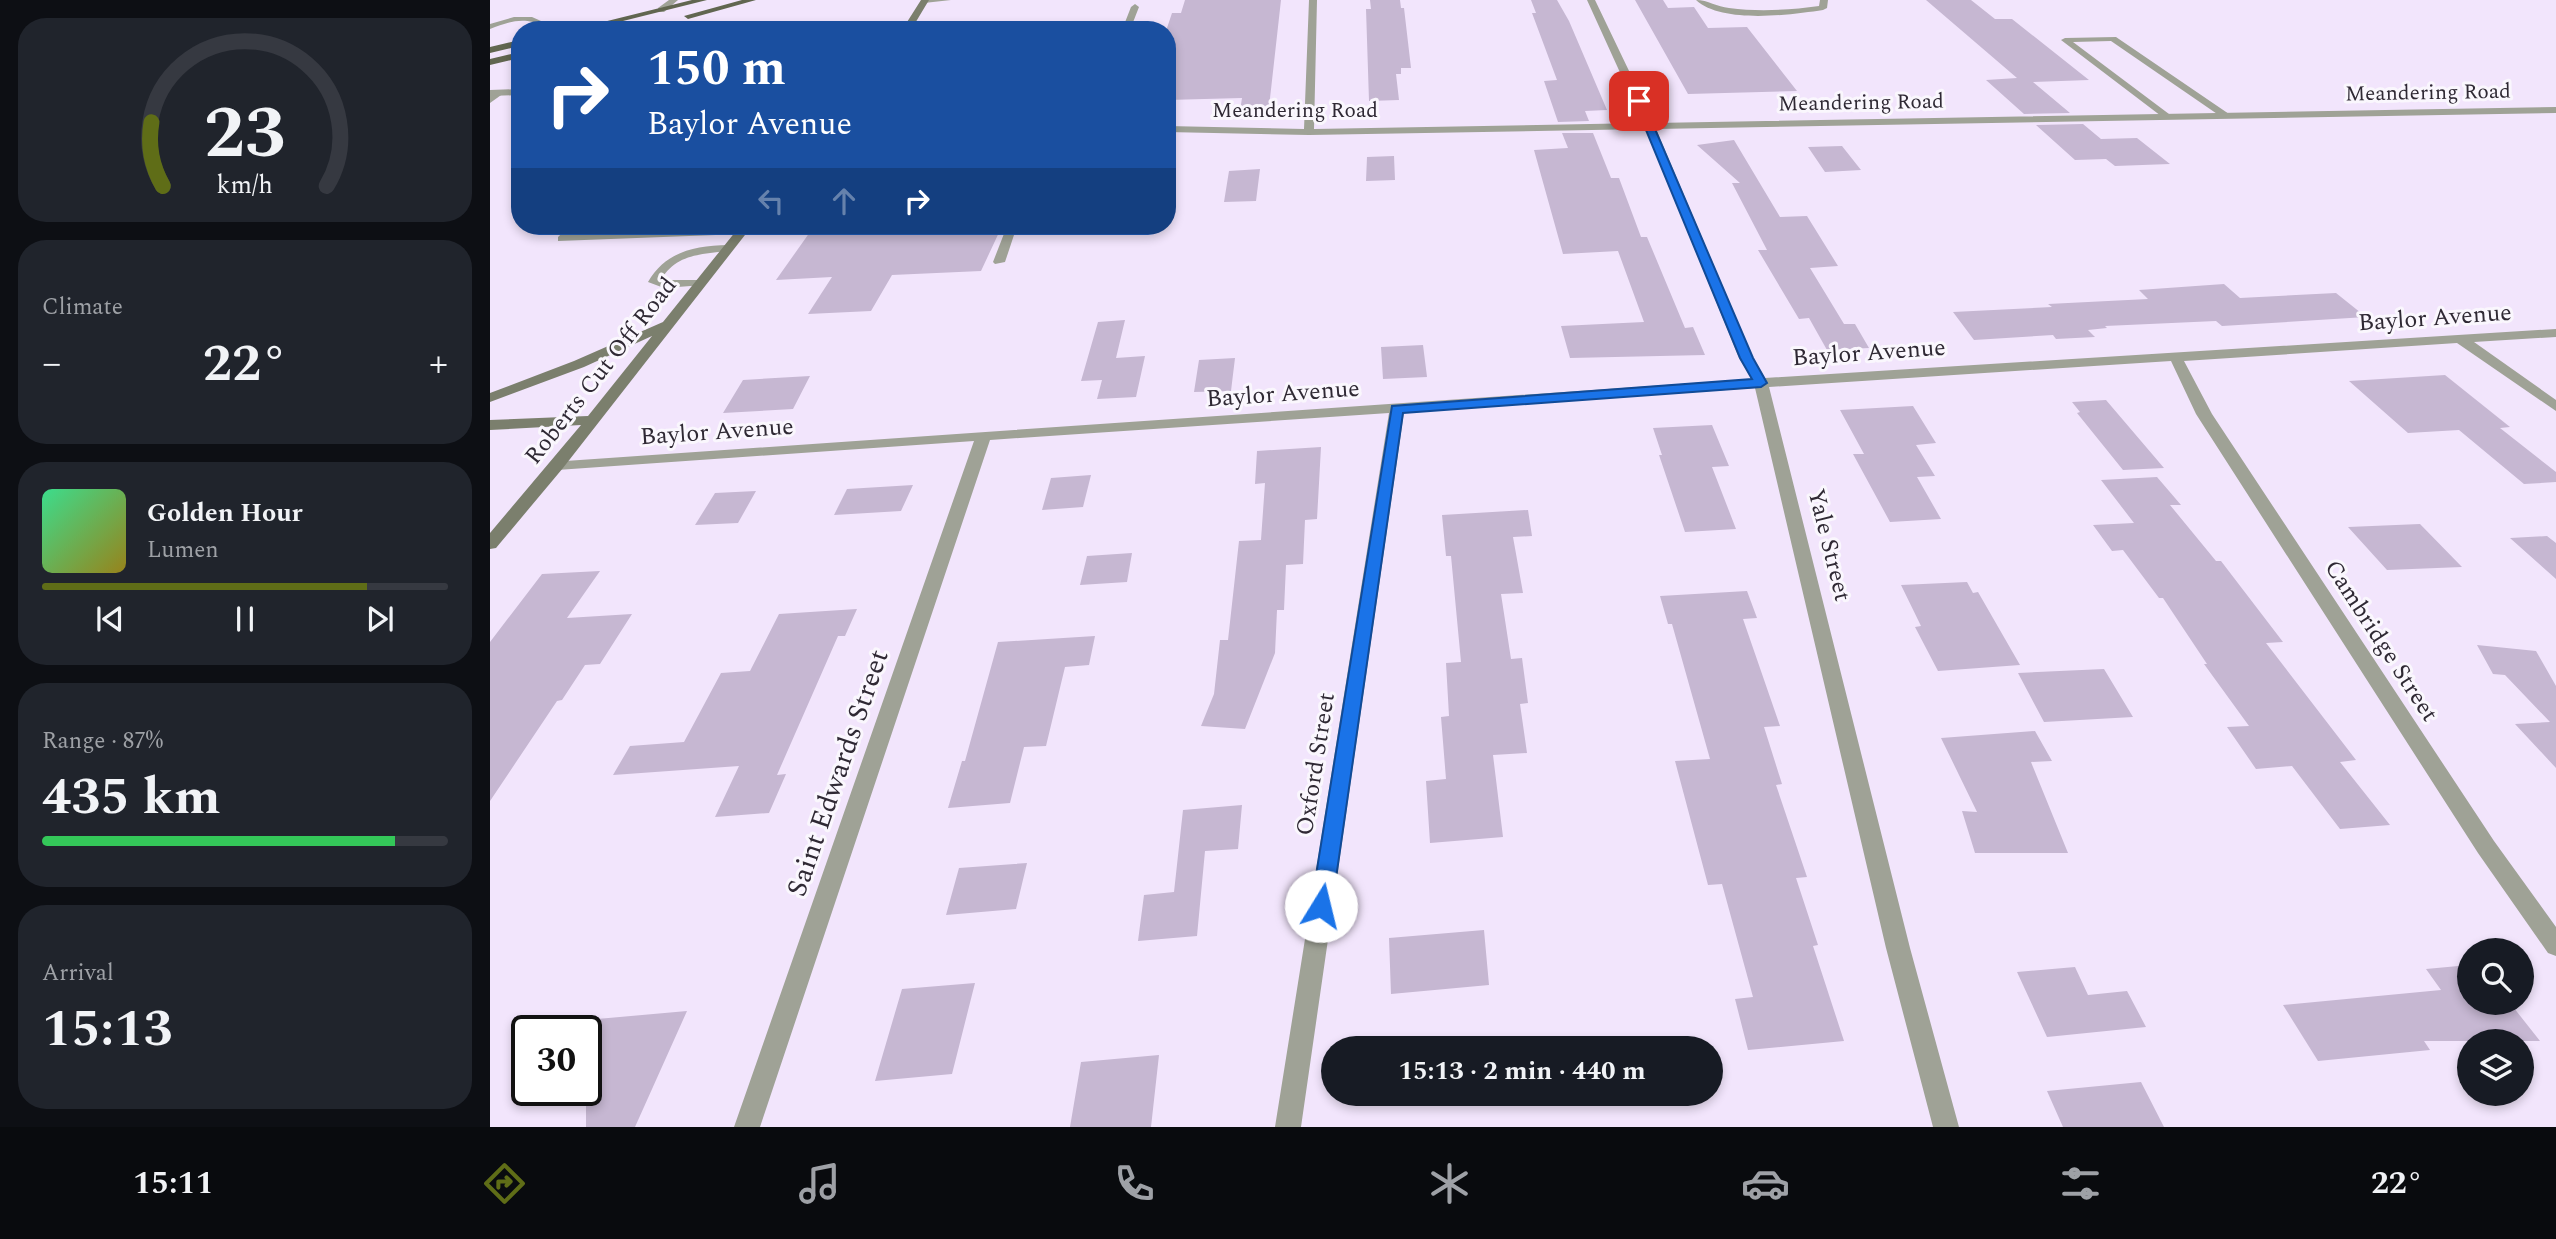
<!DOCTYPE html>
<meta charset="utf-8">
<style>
body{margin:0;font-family:Spectral,serif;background:#20242c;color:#f1f3f6;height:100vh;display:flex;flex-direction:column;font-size:26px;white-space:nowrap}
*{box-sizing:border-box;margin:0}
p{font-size:23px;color:#9ea1a6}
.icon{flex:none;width:38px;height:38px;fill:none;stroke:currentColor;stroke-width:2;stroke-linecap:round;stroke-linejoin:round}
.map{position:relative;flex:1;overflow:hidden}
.drawer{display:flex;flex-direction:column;gap:18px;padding:18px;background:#0d0f14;width:490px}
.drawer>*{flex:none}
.top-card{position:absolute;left:21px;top:21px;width:665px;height:214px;border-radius:28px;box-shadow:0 4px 10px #0003;background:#1a4fa0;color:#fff;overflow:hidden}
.tools{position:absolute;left:1967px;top:938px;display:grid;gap:14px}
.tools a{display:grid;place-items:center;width:77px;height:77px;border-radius:50%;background:#171b24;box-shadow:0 4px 10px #0003;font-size:35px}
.speed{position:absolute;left:21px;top:1015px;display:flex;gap:14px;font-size:35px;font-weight:700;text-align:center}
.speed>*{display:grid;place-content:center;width:91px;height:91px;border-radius:50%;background:#171b24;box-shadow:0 4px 10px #0003;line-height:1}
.speed .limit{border:4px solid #111;border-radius:10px;background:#fff;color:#111}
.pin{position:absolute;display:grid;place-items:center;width:60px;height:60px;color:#fff;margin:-30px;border-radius:14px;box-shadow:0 4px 10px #0006}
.me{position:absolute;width:77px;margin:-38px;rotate:9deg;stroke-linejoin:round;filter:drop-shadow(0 0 5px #0008)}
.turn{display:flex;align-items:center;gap:24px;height:147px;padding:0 21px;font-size:32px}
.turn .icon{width:91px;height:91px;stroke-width:2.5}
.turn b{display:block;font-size:49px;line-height:60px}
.lanes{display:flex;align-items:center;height:66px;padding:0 21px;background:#0003;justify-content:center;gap:35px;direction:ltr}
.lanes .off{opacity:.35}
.big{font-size:52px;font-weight:700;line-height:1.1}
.drawer .tile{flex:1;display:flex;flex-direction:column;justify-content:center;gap:10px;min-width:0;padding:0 24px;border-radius:28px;background:#20242c}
.drawer .dial{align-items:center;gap:0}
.dial svg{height:182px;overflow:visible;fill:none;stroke:#363941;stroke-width:7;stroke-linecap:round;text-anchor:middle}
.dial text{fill:#f1f3f6;stroke:none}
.song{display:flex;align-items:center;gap:21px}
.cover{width:84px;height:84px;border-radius:10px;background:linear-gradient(135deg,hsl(150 70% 55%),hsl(50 70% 35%))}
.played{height:7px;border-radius:4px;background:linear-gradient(90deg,#5f6d17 80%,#363941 80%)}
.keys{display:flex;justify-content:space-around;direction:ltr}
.heat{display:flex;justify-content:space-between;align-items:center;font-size:38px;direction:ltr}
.charge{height:10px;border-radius:5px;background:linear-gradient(90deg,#34c759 87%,#363941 0)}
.trip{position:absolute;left:831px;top:1036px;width:402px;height:70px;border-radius:35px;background:#171b24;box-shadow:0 4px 10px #0003;font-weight:700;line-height:70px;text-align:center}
.tabs{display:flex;height:112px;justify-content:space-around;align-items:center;background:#090b0e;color:#9ea1a6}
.tabs .icon{width:49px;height:49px}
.tabs .current{color:#5f6d17}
.tabs b{font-size:32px;color:#f1f3f6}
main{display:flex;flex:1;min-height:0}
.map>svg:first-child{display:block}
</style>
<main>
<section class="drawer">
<div class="tile dial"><svg viewBox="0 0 100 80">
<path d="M14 69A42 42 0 1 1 86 69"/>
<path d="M14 69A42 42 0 0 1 9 41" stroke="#5f6d17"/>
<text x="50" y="56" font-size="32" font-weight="700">23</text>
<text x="50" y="72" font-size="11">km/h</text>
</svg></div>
<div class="tile"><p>Climate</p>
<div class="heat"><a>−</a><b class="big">22°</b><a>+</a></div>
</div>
<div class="tile">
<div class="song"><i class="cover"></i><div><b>Golden Hour</b><p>Lumen</p></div></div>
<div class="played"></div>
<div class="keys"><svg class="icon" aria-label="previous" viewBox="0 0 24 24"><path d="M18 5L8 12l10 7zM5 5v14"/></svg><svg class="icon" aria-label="pause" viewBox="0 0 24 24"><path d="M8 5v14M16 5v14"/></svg><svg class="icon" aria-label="next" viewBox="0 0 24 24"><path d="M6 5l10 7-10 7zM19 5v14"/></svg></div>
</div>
<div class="tile"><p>Range · 87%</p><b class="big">435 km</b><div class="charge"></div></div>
<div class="tile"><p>Arrival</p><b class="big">15:13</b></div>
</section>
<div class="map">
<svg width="2066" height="1127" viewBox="0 0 2066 1127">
<rect width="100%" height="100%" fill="#f2e5fc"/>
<!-- building -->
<path fill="#c6b7d2" d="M695,0H791L778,116L749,117L752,98L677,100V28L682,13H691Z
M880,0H910L911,8H914L921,68H911V74H906L909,100L879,101L876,9H881Z
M1041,0H1067L1079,21L1117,110L1095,111L1099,121L1068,122L1054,81L1067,80L1042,13H1046Z
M1145,0H1173L1178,8L1204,7L1218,28L1257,27L1307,91L1198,94Z
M1436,0H1481L1505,19H1522L1599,80L1543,82L1580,113L1534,114L1496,80L1527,78Z
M1593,124L1611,139L1647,138L1680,164L1625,166L1616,159L1585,160L1546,125Z
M1072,133H1103L1121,178H1129L1151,237H1157L1195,328L1203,327L1215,355L1080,358L1071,326L1154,322L1128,251L1073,254L1044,150L1078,148Z
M1244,140L1290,217L1317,216L1348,266L1320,268L1354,324H1365L1379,348L1337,350L1319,318L1309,319L1268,250H1277L1242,183H1250L1207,145Z
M1352,146L1371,170L1335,172L1318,147Z
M904,156L905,180L876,181L877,157Z
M770,169L766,201L734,202L739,171Z
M474,226H512L491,271L402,275L381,311L318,314L342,277L286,280L320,232Z
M1734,284L1750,298L1846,293L1876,317L1732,326L1726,321L1615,326L1617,328L1598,330L1605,337L1566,339L1563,335L1484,340L1463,312L1562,307L1558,304L1658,299L1649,290Z
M635,320L626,358L655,356L646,397L607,399L612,380L591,381L608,322Z
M933,345L937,377L893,379L891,347Z
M745,358L741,391L704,392L709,360Z
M1955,375L2020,427L2010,428L2066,472V482L2034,484L1969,430L1918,433L1859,381Z
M320,376L303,409L233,413L253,380Z
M1616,400L1674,468L1633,470L1587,413L1590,412L1582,402Z
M1423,406L1446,443L1426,445L1445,476L1427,477L1451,519L1400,522L1363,454H1374L1350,410Z
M1222,425L1239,466L1222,467L1246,529L1195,532L1169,455H1172L1163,428Z
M831,447L827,519L815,520L813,564L796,565L794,610H787L785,653L755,729L711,726L724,694L730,640H738L749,541L771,540L775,483L765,484L767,451Z
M601,475L593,507L552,510L561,478Z
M1667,477L1691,505H1680L1726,561H1731L1793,642L1776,643L1866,760L1850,762L1900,825L1850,829L1802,766L1766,769L1737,727L1759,726L1714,664H1717L1673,598H1669L1633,550L1622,551L1603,525L1644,523L1611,480Z
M423,485L411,511L344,515L357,489Z
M266,491L248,523L205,525L225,493Z
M1038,510L1042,536L1023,537L1033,593L1011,594L1021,659L1032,658L1038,703L1030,704L1037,753L1003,755L1013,837L940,843L936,781L956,779L951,717L959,716L956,663L971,662L961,556H956L952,515Z
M1930,524L1972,567L1897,570L1858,527Z
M2057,536L2066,543V579L2020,538Z
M642,553L637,582L590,585L597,556Z
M110,571L77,618L142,614L110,664L95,665L72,700L67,701L0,801V642L52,574Z
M1477,582L1483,593L1488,592L1530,665L1448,671L1425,627L1431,626L1411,585Z
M1257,591L1267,618L1253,619L1290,726L1274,727L1292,784L1286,785L1317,877L1306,878L1328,945L1323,946L1354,1041L1258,1050L1245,999L1263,997L1232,884L1218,885L1185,761L1220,759L1182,624H1178L1170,596Z
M367,609L355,636H348L287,775L296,774L279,813L225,817L249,766L123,775L140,746L194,742L231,673L260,671L289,614Z
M605,636L599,665L575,667L556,746L534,747L520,803L458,808L472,761H475L508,642Z
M1987,645L2046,651L2066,686V768L2025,724L2060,722L2015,675L2003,674Z
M1614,669L1643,717L1554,722L1528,673Z
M1545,731L1562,761L1541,762L1578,853H1485L1472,811L1487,812L1451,738Z
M752,805L748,849L715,851L707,936L648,941L654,895L684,892L693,810Z
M537,863L526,909L456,915L469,868Z
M994,930L999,985L901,994L899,938Z
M1979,965V1003H2020L2050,1041H1934L1940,1050L1828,1061L1793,1005L1951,990L1936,969Z
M1585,967L1598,995L1637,991L1656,1027L1557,1037L1527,972Z
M485,983L462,1074L385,1081L412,989Z
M197,1011L145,1127H96V1020Z
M669,1055L661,1127H580L591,1062Z
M1651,1082L1674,1127H1573L1557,1091Z"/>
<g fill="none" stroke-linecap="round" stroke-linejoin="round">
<!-- lane -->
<path fill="#9fa296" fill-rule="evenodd" d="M179,0H188L174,12H168V8Z
M431,0H461L434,3Z
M1206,0C1218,0 1227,7 1239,8C1269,12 1300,10 1329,6L1330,0H1338L1337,8L1333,10C1300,15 1232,24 1206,0Z
M24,17H42L51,21L46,30H38L43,22C27,18 14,24 0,29V24Z
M1626,37L1739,114V118H1733L1621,41L1583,42L1683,117L1675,119L1571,40L1575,38Z
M7,91L14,93L0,103V96Z
M30,202V209L26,208L25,205Z
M80,226H91L82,235L250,228V226H289C279,233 262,229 252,234L68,241V237Z
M517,226H527L515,262L505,264L503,262Z
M238,245L242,246V250C214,255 187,252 171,280H210L214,281V285L174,288L158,282C176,251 205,246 238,245Z"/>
<!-- street -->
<path fill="#9fa296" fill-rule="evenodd" d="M819,0H827L824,129L1153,123L1097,0H1105L1164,123L2066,107V113L1166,129L1263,358L1275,378L2066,329V337L1984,342L2066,400V411L1967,343L1694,361L1722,414L2004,841L2066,927V956L2058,953L1988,853L1706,414L1681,361L1279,387L1420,948L1469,1127H1443L1396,948L1265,388L914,412L811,1127H785L899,413L500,440L270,1127H244L484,441L67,470L59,465L61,462L1262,379L1249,358L1156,129L819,135L677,132V126L814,129Z
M645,4L649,7L640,30H632L641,7Z
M30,89V95L0,96V90Z"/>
<!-- secondary -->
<path fill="#7b7f6d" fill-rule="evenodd" d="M431,0H439L421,30H412Z
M250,226H262L73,468L6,548L0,549V533L91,425L0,430V420L98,416L162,336L94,367L0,402V393L84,361L173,322Z"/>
<!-- primary -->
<path fill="#616650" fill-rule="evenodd" d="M202,0H217L97,30H81Z
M252,0H266L198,19L194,16Z
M30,40V46L0,53V47Z
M30,52V58L0,65V59Z"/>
</g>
<!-- route -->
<path fill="#1a73e8" stroke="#114b97" stroke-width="2" d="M1149,98L1153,101L1263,358L1277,383L1271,387L913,413L842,906L839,912L831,915L824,912L821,906L902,406L1262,379L1250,358L1144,101Z"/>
<g text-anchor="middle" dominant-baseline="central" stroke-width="6" stroke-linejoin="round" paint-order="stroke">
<!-- far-street labels -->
<g font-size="21" fill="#2f2934" stroke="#faf7fd">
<text transform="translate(1938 93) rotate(-1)">Meandering Road</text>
<text transform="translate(1371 103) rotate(-1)">Meandering Road</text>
<text x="805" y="111">Meandering Road</text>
</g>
<!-- street labels -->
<g font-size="24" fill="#2f2934" stroke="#faf7fd">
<text transform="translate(1945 318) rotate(-4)">Baylor Avenue</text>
<text transform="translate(1379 353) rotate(-4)">Baylor Avenue</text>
<text transform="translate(111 371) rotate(-52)">Roberts Cut Off Road</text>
<text transform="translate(793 394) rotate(-4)">Baylor Avenue</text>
<text transform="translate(227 432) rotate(-4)">Baylor Avenue</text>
<text transform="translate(1339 545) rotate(76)">Yale Street</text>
<text transform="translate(1891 641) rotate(57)">Cambridge Street</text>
<text transform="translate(826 764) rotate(-81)">Oxford Street</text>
</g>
<!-- near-street labels -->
<g font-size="28" fill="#2f2934" stroke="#faf7fd">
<text transform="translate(348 773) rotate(-71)">Saint Edwards Street</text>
</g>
</g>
</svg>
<div class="tools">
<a><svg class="icon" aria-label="search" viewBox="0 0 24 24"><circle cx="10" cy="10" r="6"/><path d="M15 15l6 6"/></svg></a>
<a><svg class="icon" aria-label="layers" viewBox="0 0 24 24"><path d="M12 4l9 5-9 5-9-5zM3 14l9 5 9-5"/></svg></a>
</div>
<div class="speed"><div class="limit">30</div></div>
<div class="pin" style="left:1149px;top:101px;background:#d93025"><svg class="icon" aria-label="arrive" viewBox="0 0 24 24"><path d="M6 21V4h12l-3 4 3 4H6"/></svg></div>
<svg class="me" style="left:831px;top:906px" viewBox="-20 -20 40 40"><circle r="19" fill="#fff"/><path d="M0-13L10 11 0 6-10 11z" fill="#1a73e8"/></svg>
<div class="trip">15:13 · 2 min · 440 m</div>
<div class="top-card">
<div class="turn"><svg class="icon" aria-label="right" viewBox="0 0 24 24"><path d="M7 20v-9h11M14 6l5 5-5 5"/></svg><div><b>150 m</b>Baylor Avenue</div></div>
<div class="lanes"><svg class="icon off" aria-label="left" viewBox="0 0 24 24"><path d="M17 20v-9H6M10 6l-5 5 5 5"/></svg><svg class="icon off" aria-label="ahead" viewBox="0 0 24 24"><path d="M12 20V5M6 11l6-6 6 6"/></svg><svg class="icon" aria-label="right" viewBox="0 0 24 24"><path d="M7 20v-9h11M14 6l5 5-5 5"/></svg></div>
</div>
</div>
</main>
<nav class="tabs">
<b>15:11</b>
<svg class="icon current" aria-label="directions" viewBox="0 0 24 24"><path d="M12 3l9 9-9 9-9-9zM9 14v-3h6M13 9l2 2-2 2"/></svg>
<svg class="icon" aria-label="music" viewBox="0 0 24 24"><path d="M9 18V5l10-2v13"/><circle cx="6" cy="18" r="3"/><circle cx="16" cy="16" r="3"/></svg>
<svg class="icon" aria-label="phone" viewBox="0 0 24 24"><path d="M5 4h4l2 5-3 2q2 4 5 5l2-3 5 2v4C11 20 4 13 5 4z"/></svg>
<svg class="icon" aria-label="climate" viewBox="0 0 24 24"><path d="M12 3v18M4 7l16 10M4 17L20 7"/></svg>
<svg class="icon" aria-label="car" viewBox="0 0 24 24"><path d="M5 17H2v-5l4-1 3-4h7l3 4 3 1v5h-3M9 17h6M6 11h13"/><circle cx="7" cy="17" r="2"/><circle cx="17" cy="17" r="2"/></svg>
<svg class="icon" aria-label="filters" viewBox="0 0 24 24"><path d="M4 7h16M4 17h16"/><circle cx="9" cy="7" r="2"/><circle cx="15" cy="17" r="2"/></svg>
<b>22°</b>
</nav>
